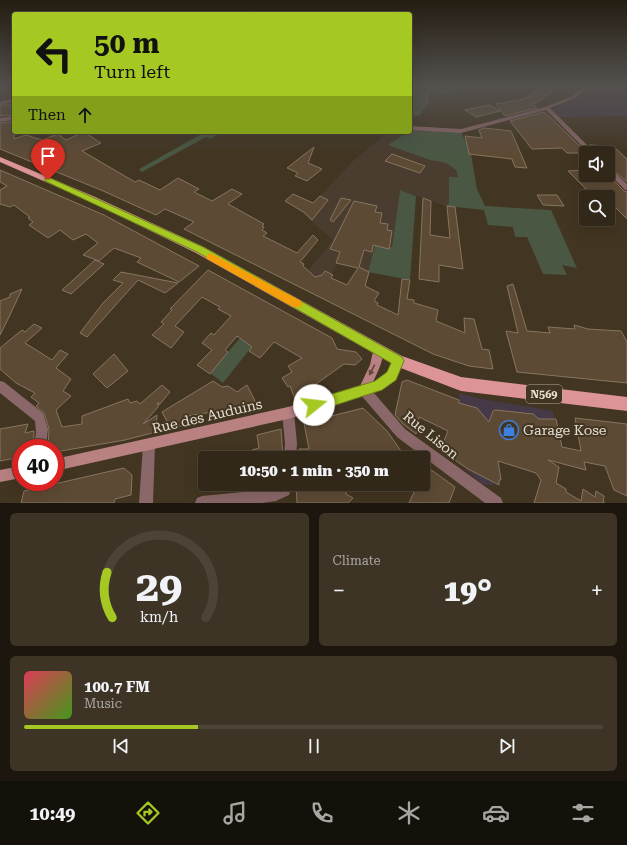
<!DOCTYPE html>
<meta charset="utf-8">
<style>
body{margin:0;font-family:"Roboto Serif",serif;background:#3d3426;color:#f1f3f6;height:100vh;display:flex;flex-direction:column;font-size:15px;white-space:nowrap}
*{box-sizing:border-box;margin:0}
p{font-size:13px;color:#a8a6a2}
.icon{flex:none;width:22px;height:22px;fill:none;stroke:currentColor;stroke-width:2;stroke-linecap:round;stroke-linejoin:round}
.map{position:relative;height:503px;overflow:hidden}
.side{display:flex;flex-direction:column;gap:10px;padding:10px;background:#1c160e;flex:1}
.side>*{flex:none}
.hud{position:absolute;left:12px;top:12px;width:400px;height:122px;border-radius:4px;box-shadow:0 4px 16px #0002,0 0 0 1px #4d4438;background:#a5c822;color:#111;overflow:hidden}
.fabs{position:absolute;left:579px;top:146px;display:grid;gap:8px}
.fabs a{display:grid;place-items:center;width:36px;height:36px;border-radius:4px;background:#322819;box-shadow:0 4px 16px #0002,0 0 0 1px #4d4438;font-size:20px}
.speed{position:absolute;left:12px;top:439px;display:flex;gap:8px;font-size:20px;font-weight:700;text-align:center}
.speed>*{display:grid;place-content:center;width:52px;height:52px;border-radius:50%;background:#322819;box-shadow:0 4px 16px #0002,0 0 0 1px #4d4438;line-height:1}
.speed .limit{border:6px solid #d22;background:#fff;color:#111}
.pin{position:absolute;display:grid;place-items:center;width:34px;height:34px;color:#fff;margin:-41px -17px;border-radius:50% 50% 50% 0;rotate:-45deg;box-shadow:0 0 4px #0007}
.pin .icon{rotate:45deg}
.me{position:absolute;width:44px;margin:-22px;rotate:74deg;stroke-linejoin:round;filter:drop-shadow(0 0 3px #0008)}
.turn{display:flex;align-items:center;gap:14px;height:84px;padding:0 16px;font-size:18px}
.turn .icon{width:52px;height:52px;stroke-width:2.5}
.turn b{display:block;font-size:28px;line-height:34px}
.then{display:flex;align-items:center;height:38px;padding:0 16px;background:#0003;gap:8px;font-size:15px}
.big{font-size:30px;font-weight:800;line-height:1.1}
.side .widget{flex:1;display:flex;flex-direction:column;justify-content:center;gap:6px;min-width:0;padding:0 14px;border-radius:6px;background:#3d3426}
.side .dial{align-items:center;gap:0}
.dial svg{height:104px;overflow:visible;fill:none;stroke:#4d4438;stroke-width:7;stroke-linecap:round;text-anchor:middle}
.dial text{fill:#f1f3f6;stroke:none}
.song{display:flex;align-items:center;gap:12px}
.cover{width:48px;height:48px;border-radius:6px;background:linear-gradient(135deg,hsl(350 70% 55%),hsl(100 70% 35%))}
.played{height:4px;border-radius:2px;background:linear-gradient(90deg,#a5c822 30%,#4d4438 30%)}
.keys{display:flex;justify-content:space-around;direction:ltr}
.heat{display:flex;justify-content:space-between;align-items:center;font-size:22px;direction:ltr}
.side .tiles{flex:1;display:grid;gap:10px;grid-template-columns:1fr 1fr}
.widget:last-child{grid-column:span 2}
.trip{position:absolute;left:198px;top:451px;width:232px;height:40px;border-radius:4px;background:#322819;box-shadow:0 4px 16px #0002,0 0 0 1px #4d4438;font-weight:800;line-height:40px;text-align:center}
.tabs{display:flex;height:64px;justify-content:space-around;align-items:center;background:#14100a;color:#a8a6a2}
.tabs .icon{width:28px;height:28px}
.tabs .selected{color:#a5c822}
.tabs b{font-size:18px;color:#f1f3f6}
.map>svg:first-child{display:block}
</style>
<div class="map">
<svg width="627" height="503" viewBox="0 0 627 503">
<rect width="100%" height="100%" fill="#423521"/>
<!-- commercial -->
<path fill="#473a48" d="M591,86H627V116L559,117L552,109L582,96Z
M459,393L477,398L553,411L563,464L487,443L493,481V486L482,484L467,470L461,425Z"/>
<!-- industrial -->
<path fill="#4a3c2e" d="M388,132H407L388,145L430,160L446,163L456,170L458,178H449V203L446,206L400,190L392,247H384L368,272L338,261L327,283L307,290L296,286L333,240L303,214L354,160Z"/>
<!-- green -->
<path fill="#495743" d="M410,86H473L442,95L434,92L429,94L428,104L419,116L410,115Z
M410,130L461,132L471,154L477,189L485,206L551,210L577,268L562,265L567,275L543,274L527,237H515L513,227L488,225L484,210L446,206L449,203V177H458L456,170L446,163L430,160L388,145L407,132H410Z
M205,132H222L210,139L206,137L142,172L139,169Z
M400,190L416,196L410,280L368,272L375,246L392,247Z
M241,337L254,344L223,383L210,373Z"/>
<!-- building -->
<path fill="#5d4a34" stroke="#877561" d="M542,86H559L538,102L532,104L537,108L505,116L496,104L525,99Z
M14,103V106L10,108L14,111V115L0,116V107Z
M490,105L500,111L476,117L465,110Z
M544,112L550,117L587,153H567L562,148L532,149L510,121Z
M14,122V139L26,135L42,140L58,134L66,140L84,132L101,143L82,151L135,182L139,180L160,190L178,178L199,189L194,192L212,201L232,189L242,194L228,204L264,224L262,226L264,227L262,230L267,233L263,236L297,253L313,235L318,240L300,262L304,264L303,266L315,277L322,275L325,271L333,275L331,278L347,285L358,268L336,263L340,252L330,249L354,201L377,206L375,212L382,213L380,223L388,224L387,230L392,231L389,249L373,245L372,252L364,250L359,267L369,272L365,286L379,293L374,301L378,303L377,305L398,315L402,279L410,280L407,299L414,300V303L438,310L436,321L465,333L464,318L474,319L482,349L489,350L493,369L469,366L433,354L184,229L194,222L165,209L156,215L101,190L0,149V123Z
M484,128L511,131L527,168L515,167L512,159L469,154L465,136L482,138L479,130Z
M589,145L613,146L627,159V182L608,166V153H596Z
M314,147L308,163L322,169L307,181L295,176L298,173L287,168Z
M392,154L425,166L420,173L385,161Z
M0,170L104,215L199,266L179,282L137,262L141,258L114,248L99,261L83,255L98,243L86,234L73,240L60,230L48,238L29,225L33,222L28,218L30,217L14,205L10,207L0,204V190L7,186L0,182Z
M586,170V175H608L624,191L627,192V219L611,203H608V197L600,191H588L568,171Z
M293,194L313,203L320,196L328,200L312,220L305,213L285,201Z
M537,195H557L564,206L543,205Z
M341,198L351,200L333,222L330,220Z
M423,198L431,201L430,235L450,238L447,206L455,207L463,269L439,265V282L419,279Z
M95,260L104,264L71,294L62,290Z
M208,270L332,338L337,349L356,352L362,359L355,365L344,364L295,399L290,386L288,387L282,378L292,372L288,366L302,358L274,342L260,358L249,351L252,347L237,336L225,350L228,352L210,374L197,365L212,350L202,343L211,333L214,335L231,316L218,309L220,307L202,297L175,326L184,332L171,348L152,335L164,324L161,322L172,310L170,309Z
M121,272L178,283L165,293L138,280L87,337L80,333L103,303L123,283L113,280Z
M513,284L527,331L550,333L548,327L575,329L574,325L588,329L621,331L627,342V383L517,372L506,331L518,333L507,286Z
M22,289L9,317L0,335V301L10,297V294Z
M34,324L42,328L25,343L52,360L60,350L68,354L56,368L71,379L63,391L71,396L56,410L62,427L82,424V416L128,399L130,403L137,401L140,404L162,385L170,392L159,405L158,402V407L143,424L157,415L156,432L125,440L55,452V448H48L49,429L44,413L36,406L39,403L31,397L35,393L16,383L0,369V348L22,330L25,332Z
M114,354L128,371L107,388L93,374Z
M407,380L459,400V403L477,408L489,422L493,411L496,410L533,414L539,419H556L562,447L581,451L575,418L627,424V496L614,490L605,466L584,462L586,470L548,460L559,467L556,483L566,489V492L581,501L583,489L595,497L596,491L604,496L603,502L605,503H534L541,480L536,473L498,461L501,480H499V485L468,469L440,450L448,431L419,417L416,434L403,424L395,415L402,382Z
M213,381L222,387L228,386L237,392L247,385L257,405L225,410V415L212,418V412L188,416L191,423L171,429L162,412Z
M363,408L387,431L406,458H363L344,454L343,458H298L299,449H309L304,423Z
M28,424L25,433L34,431L33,448H21V457L0,461V429Z
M281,429L283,458H252V450L259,448L257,435Z
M423,464L455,487L449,503H409L415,490L407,484H423Z
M124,468L132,475L131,495L115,499L114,503H21L24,491Z
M296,484H347L346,494L353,498L348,503H297Z"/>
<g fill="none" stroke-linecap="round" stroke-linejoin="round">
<!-- street -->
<path fill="#8a6768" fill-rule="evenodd" d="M584,86H589L576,98L550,108L595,153H589L546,110L461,133L410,130V126L461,129L545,107L572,96Z
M14,98V101L0,106V102Z
M14,116V120L0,122V118Z
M608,167L610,168L627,184V190H625L608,173Z
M0,381L4,382L43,413L48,429L46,448H34L36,432L35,421L0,393Z
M364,385L368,386L405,429L501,498L503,503H485L397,437L360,394L359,390L360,386Z
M288,407L292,409L294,413L297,443L296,458H284L285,443L282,413L284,409Z
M149,439L153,441L155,445L153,503H139L143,445L145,441Z
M280,484H292L289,495L276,501L262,503H195L197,498L202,496L274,489Z"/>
<!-- secondary -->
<path fill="#b98182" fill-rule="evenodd" d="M378,345L382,347C386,357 377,373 373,382L388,372L394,358L398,356L402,358L403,361L396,380L382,390L340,403L288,419L55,471V459L288,407L360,386L370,365L374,347Z
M21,466V478L0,482V470Z"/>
<!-- primary -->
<path fill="#dc9496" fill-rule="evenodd" d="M0,157L93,196L204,247L402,356L461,377L627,397V411L461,391L398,367L196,253L87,200L0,162Z"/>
</g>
<!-- one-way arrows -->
<defs><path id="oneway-solid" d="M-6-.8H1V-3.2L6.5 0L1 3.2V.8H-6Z"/></defs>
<use fill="#604839" href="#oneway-solid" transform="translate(372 370) rotate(117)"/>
<!-- sky -->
<linearGradient id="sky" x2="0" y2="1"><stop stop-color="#241d12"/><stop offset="0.55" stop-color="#54514e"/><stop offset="1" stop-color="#54514e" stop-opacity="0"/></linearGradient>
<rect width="627" height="156" fill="url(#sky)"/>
<!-- route -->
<path fill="#a5c822" stroke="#6b8216" d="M45,178H50L203,247L402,357L404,361L396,380L382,390L314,412L309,410L307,405L309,401L375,381L387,372L391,363L197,252L45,181Z"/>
<!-- slow -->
<path fill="#f59e0b" d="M210,253L301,301L302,304L301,307H293L207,259L206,256Z"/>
<!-- icons -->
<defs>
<symbol id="shop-ring" viewBox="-11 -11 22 22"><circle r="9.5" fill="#423521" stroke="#3f7fe0" stroke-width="1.5"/><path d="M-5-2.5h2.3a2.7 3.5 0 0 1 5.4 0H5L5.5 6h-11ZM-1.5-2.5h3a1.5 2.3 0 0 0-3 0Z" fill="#3f7fe0"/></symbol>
</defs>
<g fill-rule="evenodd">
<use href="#shop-ring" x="498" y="419" width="22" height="22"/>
</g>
<g text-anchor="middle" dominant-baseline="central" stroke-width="4" stroke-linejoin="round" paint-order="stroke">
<!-- shield labels -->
<rect fill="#423521" stroke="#b5ab9d" stroke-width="1" x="526" y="385" width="36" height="18" rx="3"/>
<g font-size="11" font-weight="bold" fill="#e6ded2">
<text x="544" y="394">N569</text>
</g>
<!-- near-street labels -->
<g font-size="14" fill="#e6ded2" stroke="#423521">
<text transform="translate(207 416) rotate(-13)">Rue des Auduins</text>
<text transform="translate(431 435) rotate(39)">Rue Lison</text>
</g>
<!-- near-poi labels -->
<g font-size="14" fill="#e6ded2" stroke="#423521" text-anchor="start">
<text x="523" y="430">Garage Kose</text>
</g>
</g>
</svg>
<div class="fabs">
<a><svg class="icon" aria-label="sound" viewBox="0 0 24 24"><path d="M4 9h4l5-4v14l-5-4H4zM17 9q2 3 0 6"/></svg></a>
<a><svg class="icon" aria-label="search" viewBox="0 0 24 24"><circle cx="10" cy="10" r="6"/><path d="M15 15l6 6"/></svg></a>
</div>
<div class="speed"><div class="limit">40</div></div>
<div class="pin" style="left:48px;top:180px;background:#d93025"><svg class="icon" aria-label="arrive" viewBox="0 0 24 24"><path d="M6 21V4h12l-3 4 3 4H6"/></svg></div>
<svg class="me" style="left:314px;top:405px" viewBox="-20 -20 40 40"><circle r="19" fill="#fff"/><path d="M0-13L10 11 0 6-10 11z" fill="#a5c822"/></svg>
<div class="trip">10:50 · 1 min · 350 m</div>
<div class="hud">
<div class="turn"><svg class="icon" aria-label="left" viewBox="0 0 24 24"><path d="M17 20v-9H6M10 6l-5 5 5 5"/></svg><div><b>50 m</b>Turn left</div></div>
<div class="then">Then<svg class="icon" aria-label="ahead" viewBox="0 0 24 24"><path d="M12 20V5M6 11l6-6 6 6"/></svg></div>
</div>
</div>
<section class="side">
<div class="tiles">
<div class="widget dial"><svg viewBox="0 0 100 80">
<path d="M14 69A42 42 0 1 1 86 69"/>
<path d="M14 69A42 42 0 0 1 10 34" stroke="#a5c822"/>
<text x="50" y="56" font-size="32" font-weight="700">29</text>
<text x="50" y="72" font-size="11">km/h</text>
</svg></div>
<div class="widget"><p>Climate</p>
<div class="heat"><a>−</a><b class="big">19°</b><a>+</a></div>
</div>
<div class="widget">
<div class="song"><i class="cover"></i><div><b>100.7 FM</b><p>Music</p></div></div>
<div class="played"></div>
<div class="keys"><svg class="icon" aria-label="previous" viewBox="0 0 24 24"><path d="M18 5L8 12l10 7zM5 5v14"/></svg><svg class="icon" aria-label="pause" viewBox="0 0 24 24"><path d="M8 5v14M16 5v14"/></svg><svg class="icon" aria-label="next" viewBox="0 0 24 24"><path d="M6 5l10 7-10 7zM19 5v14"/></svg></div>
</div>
</div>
</section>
<nav class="tabs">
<b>10:49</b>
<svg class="icon selected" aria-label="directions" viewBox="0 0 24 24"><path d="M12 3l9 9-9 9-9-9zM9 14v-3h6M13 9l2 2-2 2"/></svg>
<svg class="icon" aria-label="music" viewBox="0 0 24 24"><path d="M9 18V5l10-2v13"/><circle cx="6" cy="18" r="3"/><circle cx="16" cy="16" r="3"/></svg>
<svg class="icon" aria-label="phone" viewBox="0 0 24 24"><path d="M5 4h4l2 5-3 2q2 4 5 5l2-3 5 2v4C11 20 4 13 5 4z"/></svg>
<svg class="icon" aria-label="climate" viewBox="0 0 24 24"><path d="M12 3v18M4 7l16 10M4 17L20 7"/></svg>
<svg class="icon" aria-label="car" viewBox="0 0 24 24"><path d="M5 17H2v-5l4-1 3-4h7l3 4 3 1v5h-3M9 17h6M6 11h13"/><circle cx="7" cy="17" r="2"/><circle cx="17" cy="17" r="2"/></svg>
<svg class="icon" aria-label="filters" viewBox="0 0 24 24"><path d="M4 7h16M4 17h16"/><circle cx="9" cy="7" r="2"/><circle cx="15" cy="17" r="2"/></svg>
</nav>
